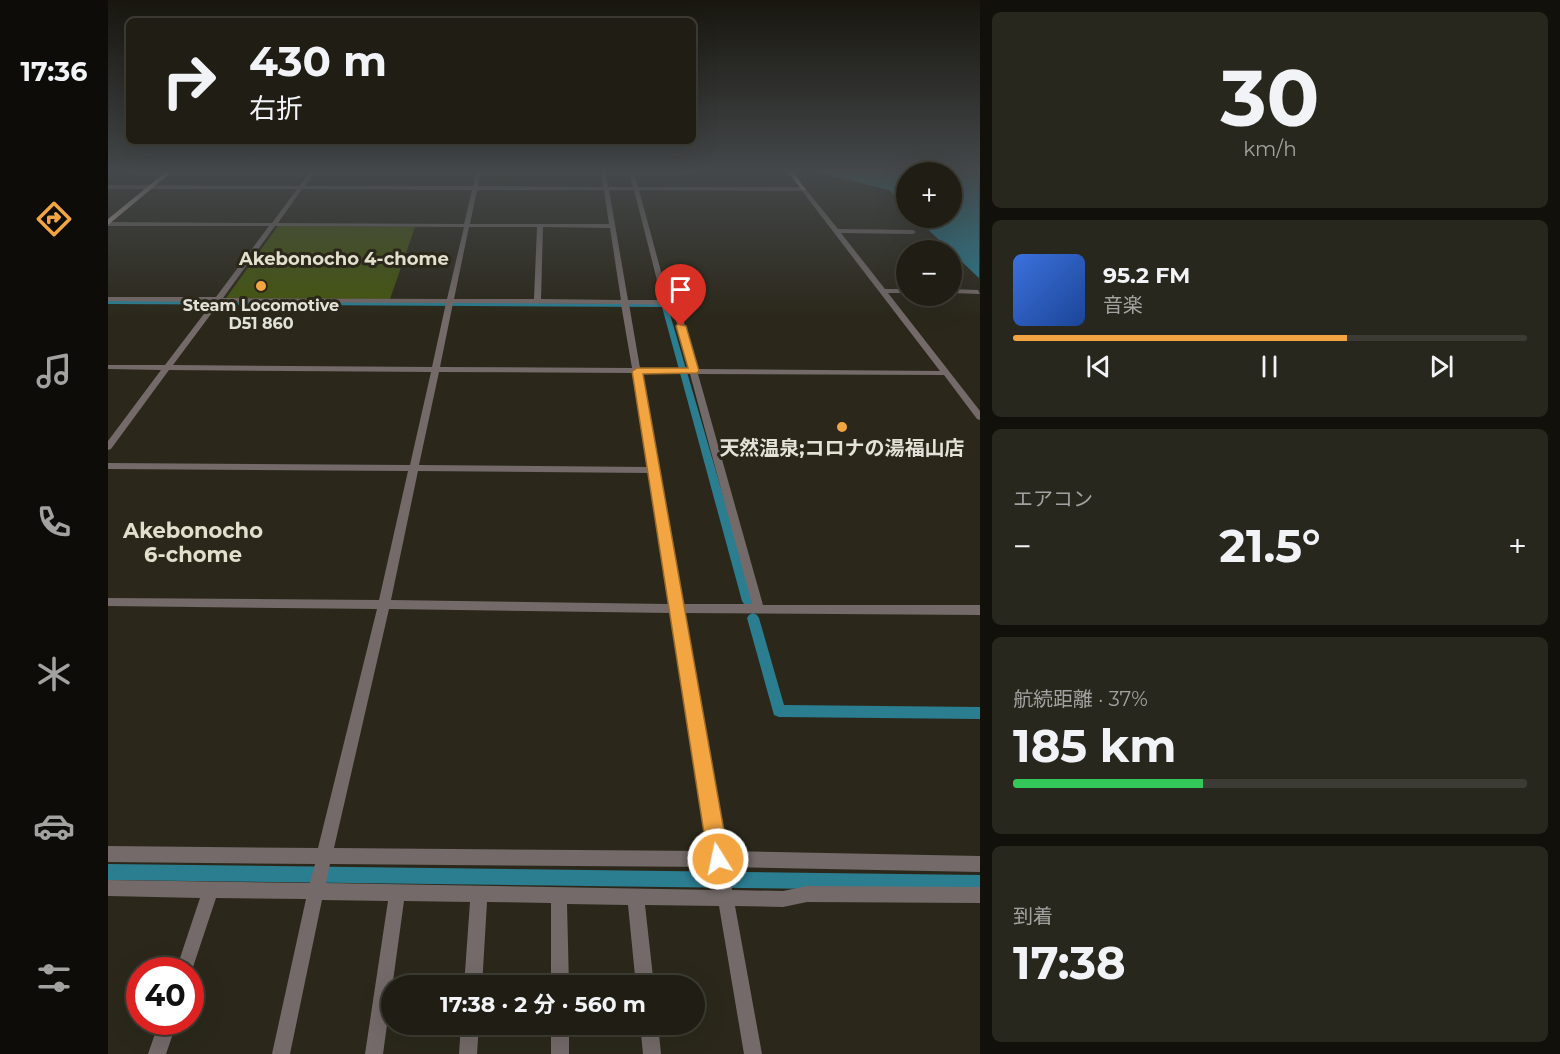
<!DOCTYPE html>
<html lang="ja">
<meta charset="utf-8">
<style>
body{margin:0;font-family:Montserrat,"Noto Sans JP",sans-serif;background:#28271d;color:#f1f3f6;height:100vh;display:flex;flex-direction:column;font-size:22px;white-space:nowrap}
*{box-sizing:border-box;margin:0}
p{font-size:20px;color:#a2a2a0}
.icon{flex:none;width:33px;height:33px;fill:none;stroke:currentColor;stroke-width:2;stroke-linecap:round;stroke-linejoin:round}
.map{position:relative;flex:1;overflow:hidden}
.details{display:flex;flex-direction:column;gap:12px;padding:12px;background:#12100b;width:580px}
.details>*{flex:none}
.hud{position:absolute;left:18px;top:18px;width:570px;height:126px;border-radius:9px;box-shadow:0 6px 24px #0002,0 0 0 2px #3d3c34;background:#201e14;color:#f1f3f6;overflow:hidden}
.buttons{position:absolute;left:788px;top:162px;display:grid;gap:12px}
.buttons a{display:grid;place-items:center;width:66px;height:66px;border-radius:50%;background:#201e14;box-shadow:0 6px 24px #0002,0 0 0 2px #3d3c34;font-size:30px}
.speed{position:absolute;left:18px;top:957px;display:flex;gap:12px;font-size:30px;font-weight:700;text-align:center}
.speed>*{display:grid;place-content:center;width:78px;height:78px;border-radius:50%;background:#201e14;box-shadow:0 6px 24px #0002,0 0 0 2px #3d3c34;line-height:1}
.speed .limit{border:9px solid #d22;background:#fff;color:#111}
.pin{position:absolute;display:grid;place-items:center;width:51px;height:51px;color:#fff;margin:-62px -26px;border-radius:50% 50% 50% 0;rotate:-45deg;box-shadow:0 0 6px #0007}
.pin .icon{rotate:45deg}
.me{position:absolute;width:66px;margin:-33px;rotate:350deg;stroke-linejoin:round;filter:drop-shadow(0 0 4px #0008)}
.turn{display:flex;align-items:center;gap:21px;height:126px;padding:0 24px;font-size:27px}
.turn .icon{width:78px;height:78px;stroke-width:2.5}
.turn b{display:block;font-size:42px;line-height:51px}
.big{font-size:45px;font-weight:700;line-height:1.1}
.details .tile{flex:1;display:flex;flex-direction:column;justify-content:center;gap:9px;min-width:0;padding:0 21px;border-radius:9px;background:#28271d}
.details .dial{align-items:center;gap:0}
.dial b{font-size:78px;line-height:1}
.song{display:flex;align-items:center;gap:18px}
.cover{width:72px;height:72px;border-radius:9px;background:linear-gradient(135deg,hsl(220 70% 55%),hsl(220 70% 35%))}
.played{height:6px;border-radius:3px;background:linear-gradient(90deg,#f2a541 65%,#3d3c34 65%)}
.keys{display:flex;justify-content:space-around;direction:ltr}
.heat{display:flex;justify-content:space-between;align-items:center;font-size:33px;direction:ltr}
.charge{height:9px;border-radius:4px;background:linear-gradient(90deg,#34c759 37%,#3d3c34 0)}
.trip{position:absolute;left:273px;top:975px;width:324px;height:60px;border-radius:30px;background:#201e14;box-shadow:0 6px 24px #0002,0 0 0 2px #3d3c34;font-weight:700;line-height:60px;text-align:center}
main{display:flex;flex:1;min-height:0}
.tabs{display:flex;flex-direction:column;width:108px;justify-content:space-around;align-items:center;background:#0d0c08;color:#a2a2a0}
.tabs .icon{width:42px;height:42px}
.tabs .on{color:#f2a541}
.tabs b{font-size:27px;color:#f1f3f6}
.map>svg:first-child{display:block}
</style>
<main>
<nav class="tabs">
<b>17:36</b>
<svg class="icon on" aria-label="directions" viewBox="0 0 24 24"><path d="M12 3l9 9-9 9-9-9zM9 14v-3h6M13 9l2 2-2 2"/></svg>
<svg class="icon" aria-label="music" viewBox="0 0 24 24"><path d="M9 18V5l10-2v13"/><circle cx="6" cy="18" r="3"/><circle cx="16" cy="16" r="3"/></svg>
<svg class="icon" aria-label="phone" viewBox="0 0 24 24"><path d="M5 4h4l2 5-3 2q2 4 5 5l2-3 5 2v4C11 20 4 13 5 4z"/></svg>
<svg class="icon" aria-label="climate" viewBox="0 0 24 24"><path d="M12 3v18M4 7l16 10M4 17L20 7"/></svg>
<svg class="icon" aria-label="car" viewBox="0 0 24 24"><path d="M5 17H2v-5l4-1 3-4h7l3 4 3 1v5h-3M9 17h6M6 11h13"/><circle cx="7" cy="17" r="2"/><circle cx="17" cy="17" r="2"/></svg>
<svg class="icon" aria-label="filters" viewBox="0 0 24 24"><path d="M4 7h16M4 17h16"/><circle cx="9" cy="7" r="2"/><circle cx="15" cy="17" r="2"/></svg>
</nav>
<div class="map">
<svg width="872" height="1054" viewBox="0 0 872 1054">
<rect width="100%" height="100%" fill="#2b281b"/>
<!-- green -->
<path fill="#45560e" d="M170,226L307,227L282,299L118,298Z"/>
<!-- water -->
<path fill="#2b7d90" d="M700,170H871V278L808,218H843V172H798V207L781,190Z"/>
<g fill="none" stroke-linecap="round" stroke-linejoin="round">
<!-- canal -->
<path fill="#2b7d90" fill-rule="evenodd" d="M0,300L559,304L646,601L644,604H636L634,601L554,307L0,304Z
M645,613L649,615L651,618L676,705L872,707V719L671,717L666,715L639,618L641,615Z
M0,864L872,875V891L0,880Z"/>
<!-- minor -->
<path fill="#736a69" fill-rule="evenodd" d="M204,170H208L197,186H365L369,170H373L370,186L495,187L493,170H497L500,187H525L521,170H525L530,187H696L730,229L805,230L808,232L805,234L733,233L777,289H798V293H780L872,411V420L869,419L836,375L590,374L655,605H872V615L574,613L617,851L872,856V872L620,867L624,890L675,891L699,886L872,887V903L699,902L675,907L627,906L654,1054H636L611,906L537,905L546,986H528L520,905L459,904L461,986H443V903L379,902L374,986H356L362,902L296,901L275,1054H257L280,901L214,900L182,1054H164L198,899L108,898L82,976V970H68L92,898L0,896V880L202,883L207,864L0,862V846L210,848L269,609L0,606V598L271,600L300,471L0,469V463L302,465L323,372L61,370L3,449L0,450V441L53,370L0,369V365H57L105,302L0,301V297H108L161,226H0V222L164,223L189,189H0V185L191,186ZM194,189L364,190L356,224L170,223ZM369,190H496L501,224H362ZM501,190H526L554,300H520ZM531,190L694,191L832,371L589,369L571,304L561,301ZM167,226L356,227L339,299L115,298ZM361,227H429L426,299H346ZM435,227L502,228L513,300L433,299ZM112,302L338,303L324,367L65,365ZM345,303L513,304L524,368L332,367ZM521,304L564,305L581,369L532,368ZM331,372L524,373L539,467L311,465ZM532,373L582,374L644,604H572L549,472L551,470L549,468ZM310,471L540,473L560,604L283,600ZM281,609L562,613L602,851L226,848ZM222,864L604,867L608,890L218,883Z
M843,289L870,290L872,294L843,293Z
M51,1022H69L58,1054H40Z
M353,1024H371L369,1054H351Z
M443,1024H461V1054H443Z
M532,1024H550L553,1054H535Z"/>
<!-- major -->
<path fill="#beacaa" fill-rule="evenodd" d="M60,170H66L0,225V219Z
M678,170H684L698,190H694Z"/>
</g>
<!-- sky -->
<linearGradient id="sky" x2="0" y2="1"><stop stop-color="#18160f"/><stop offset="0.54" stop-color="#44484a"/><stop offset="1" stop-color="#44484a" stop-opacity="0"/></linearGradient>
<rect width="872" height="317" fill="url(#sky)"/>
<!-- route -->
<path fill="#f2a541" stroke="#9d6b2a" stroke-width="1.5" d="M570,324L578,326L591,371L589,373L535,374L621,859L618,866L610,869L603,866L600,859L524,371L529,368H580L568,326Z"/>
<!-- markers -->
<g fill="#f2a541" stroke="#2b281b" stroke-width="2">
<circle cx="153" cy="286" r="6"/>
<circle cx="734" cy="427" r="6"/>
</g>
<g text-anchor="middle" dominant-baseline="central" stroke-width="6" stroke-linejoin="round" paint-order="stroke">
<!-- far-poi labels -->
<g font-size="16" font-weight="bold" fill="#e3e2d9" stroke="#2b281b">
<text x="153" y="305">Steam Locomotive<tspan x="153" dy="18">D51 860</tspan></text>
</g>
<!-- far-neighbourhood labels -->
<g font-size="18" font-weight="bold" fill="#e2dfcd" stroke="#2b281b">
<text x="236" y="259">Akebonocho 4-chome</text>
</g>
<!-- poi labels -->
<g font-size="20" font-weight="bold" fill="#e3e2d9" stroke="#2b281b">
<text x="734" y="448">天然温泉;コロナの湯福山店</text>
</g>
<!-- neighbourhood labels -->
<g font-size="21" font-weight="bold" fill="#e2dfcd" stroke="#2b281b">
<text x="85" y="530">Akebonocho<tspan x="85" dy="24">6-chome</tspan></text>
</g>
</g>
</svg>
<div class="buttons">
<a>+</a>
<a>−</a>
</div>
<div class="speed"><div class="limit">40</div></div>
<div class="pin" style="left:573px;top:326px;background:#d93025"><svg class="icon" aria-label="arrive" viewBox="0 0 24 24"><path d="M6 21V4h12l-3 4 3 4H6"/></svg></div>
<svg class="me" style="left:610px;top:859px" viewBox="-20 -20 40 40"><circle r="17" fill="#f2a541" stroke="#fff" stroke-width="3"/><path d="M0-11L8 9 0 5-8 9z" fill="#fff"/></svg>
<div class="trip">17:38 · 2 分 · 560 m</div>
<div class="hud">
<div class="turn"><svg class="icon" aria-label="right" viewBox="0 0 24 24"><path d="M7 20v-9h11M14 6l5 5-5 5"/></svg><div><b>430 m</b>右折</div></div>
</div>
</div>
<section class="details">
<div class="tile dial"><b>30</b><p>km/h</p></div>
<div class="tile">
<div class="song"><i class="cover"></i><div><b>95.2 FM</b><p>音楽</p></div></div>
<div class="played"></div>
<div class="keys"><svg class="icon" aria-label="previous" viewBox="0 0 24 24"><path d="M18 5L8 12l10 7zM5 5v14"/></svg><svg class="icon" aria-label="pause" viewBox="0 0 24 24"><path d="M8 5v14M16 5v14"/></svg><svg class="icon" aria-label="next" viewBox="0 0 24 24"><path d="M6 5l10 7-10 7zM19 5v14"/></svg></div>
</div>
<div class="tile"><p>エアコン</p>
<div class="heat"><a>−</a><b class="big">21.5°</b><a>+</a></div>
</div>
<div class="tile"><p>航続距離 · 37%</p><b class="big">185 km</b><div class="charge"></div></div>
<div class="tile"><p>到着</p><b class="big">17:38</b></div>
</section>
</main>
